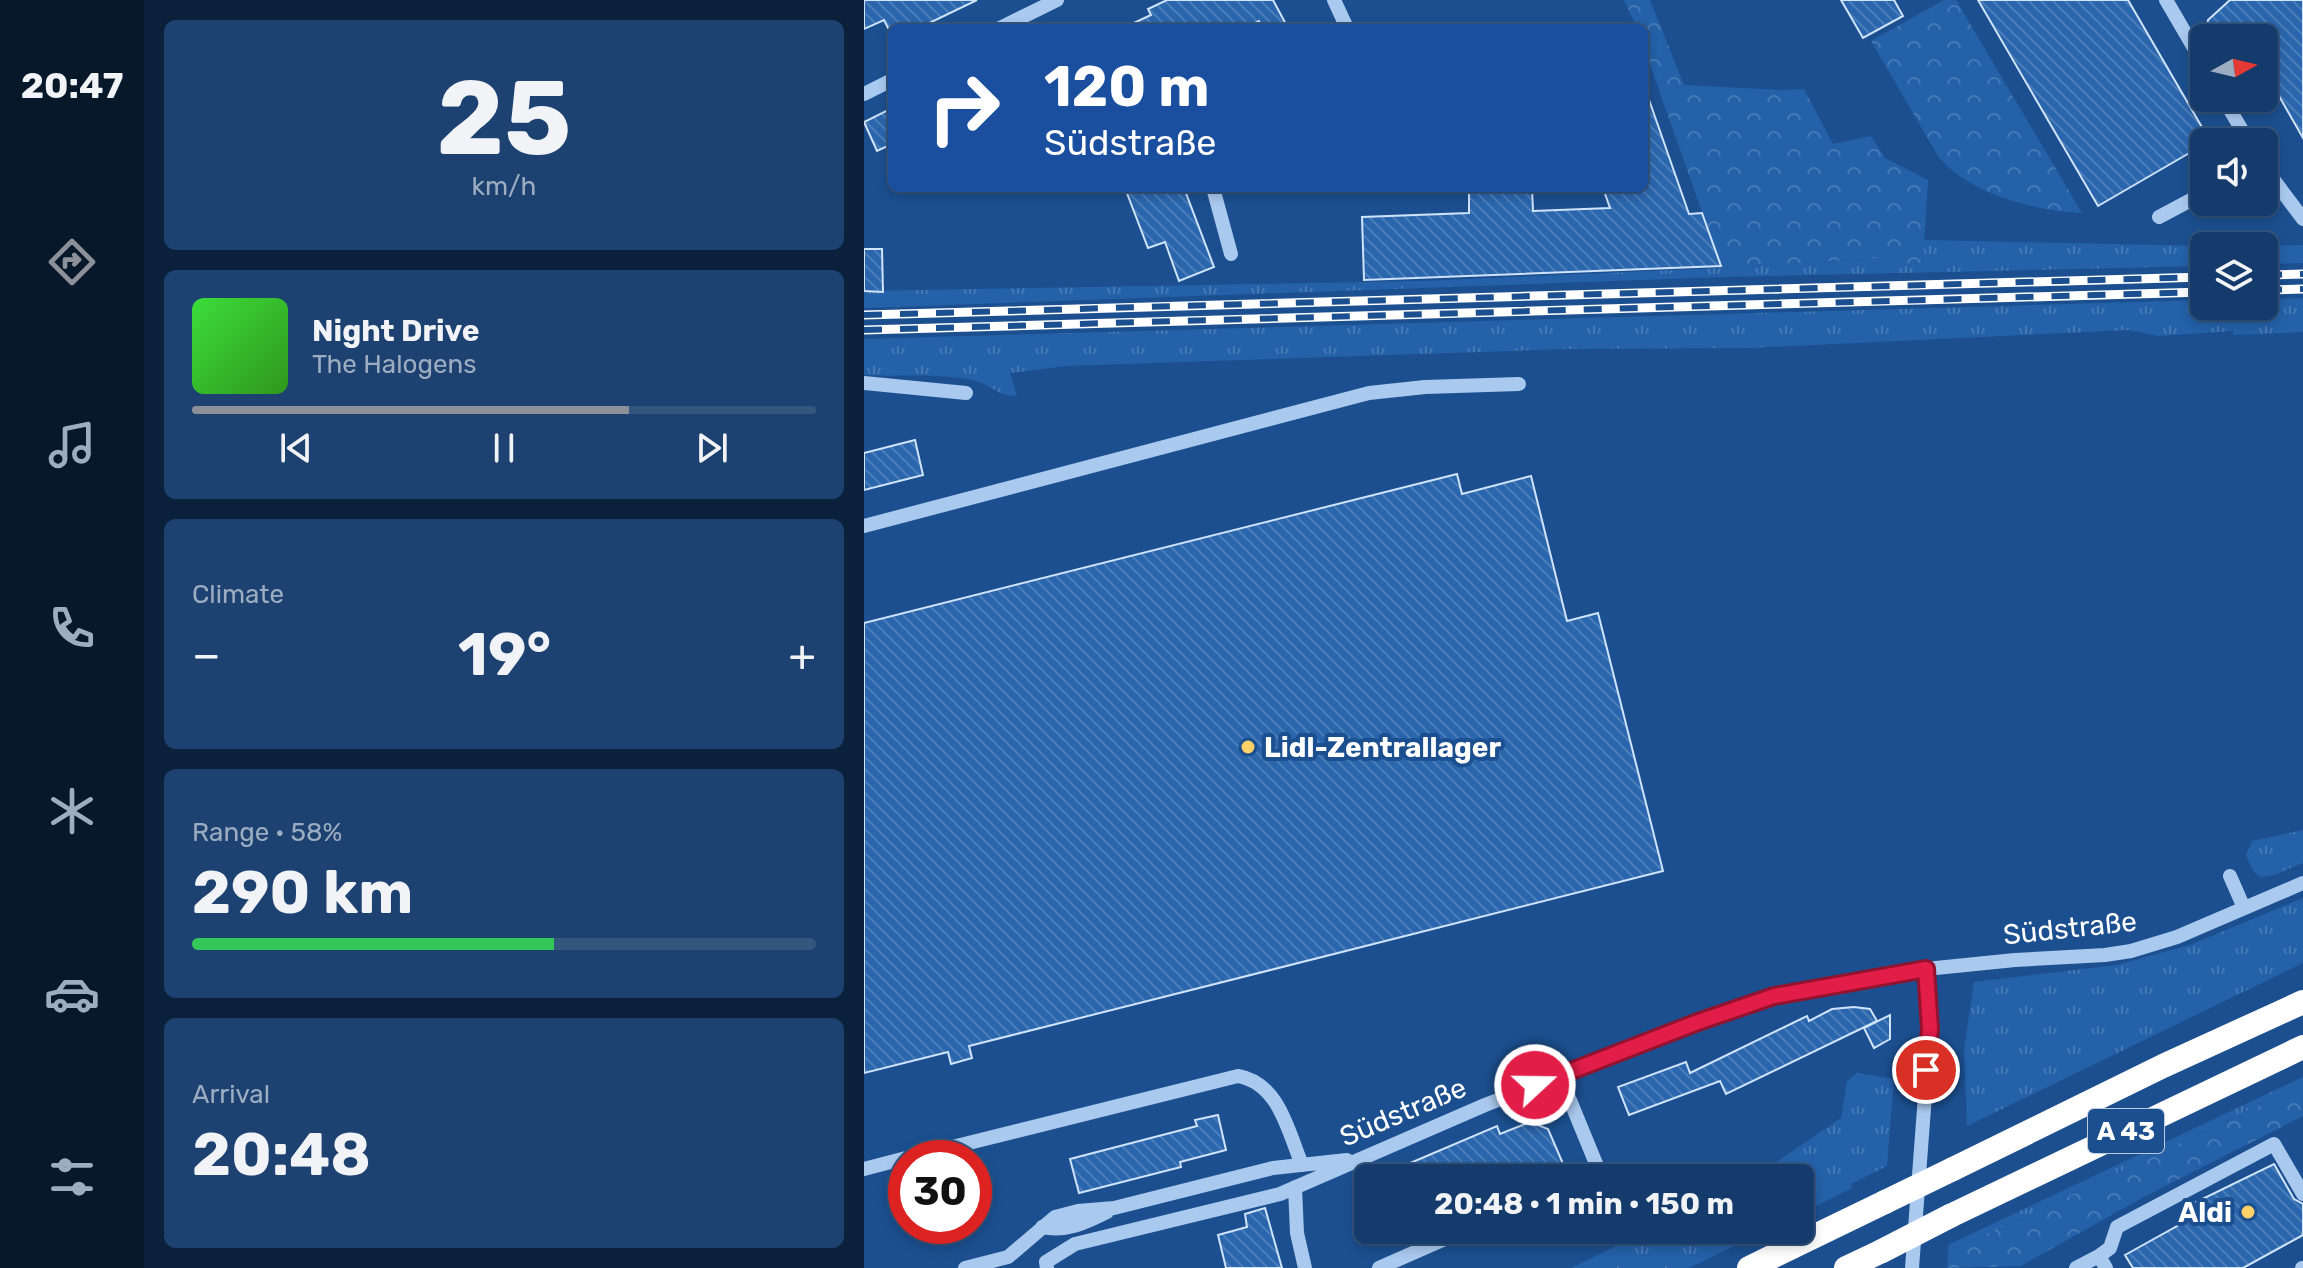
<!DOCTYPE html>
<meta charset="utf-8">
<style>
body{margin:0;font-family:Rubik,sans-serif;background:#1d4271;color:#f1f3f6;height:100vh;display:flex;flex-direction:column;font-size:30px;white-space:nowrap}
*{box-sizing:border-box;margin:0}
p{font-size:26px;color:#9dadc1}
.icon{flex:none;width:44px;height:44px;fill:none;stroke:currentColor;stroke-width:2;stroke-linecap:round;stroke-linejoin:round}
.map{position:relative;flex:1;overflow:hidden}
.sheet{display:flex;flex-direction:column;gap:20px;padding:20px;background:#0b203b;width:720px}
.sheet>*{flex:none}
.top-card{position:absolute;left:24px;top:24px;width:760px;height:168px;border-radius:12px;box-shadow:0 4px 12px #0003,0 0 0 2px #33557e;background:#1a4fa0;color:#fff;overflow:hidden}
.needle{width:52px;rotate:82deg}
.fabs{position:absolute;left:1326px;top:24px;display:grid;gap:16px}
.fabs a{display:grid;place-items:center;width:88px;height:88px;border-radius:12px;background:#143b6b;box-shadow:0 4px 12px #0003,0 0 0 2px #33557e;font-size:40px}
.speed{position:absolute;left:24px;top:1140px;display:flex;gap:16px;font-size:40px;font-weight:700;text-align:center}
.speed>*{display:grid;place-content:center;width:104px;height:104px;border-radius:50%;background:#143b6b;box-shadow:0 4px 12px #0003,0 0 0 2px #33557e;line-height:1}
.speed .limit{border:12px solid #d22;background:#fff;color:#111}
.pin{position:absolute;display:grid;place-items:center;width:68px;height:68px;color:#fff;margin:-34px;border:4px solid #fff;border-radius:50%;box-shadow:0 2px 8px #0007}
.me{position:absolute;width:88px;margin:-44px;rotate:69deg;stroke-linejoin:round;filter:drop-shadow(0 0 6px #0008)}
.turn{display:flex;align-items:center;gap:28px;height:168px;padding:0 24px;font-size:36px}
.turn .icon{width:104px;height:104px;stroke-width:2.5}
.turn b{display:block;font-size:56px;line-height:68px}
.big{font-size:60px;font-weight:700;line-height:1.1}
.sheet .widget{flex:1;display:flex;flex-direction:column;justify-content:center;gap:12px;min-width:0;padding:0 28px;border-radius:12px;background:#1d4271}
.sheet .dial{align-items:center;gap:0}
.dial b{font-size:104px;line-height:1}
.song{display:flex;align-items:center;gap:24px}
.cover{width:96px;height:96px;border-radius:12px;background:linear-gradient(135deg,hsl(120 70% 55%),hsl(110 70% 35%))}
.played{height:8px;border-radius:4px;background:linear-gradient(90deg,#8c9099 70%,#33557e 70%)}
.keys{display:flex;justify-content:space-around;direction:ltr}
.heat{display:flex;justify-content:space-between;align-items:center;font-size:44px;direction:ltr}
.charge{height:12px;border-radius:6px;background:linear-gradient(90deg,#34c759 58%,#33557e 0)}
.trip{position:absolute;left:490px;top:1164px;width:460px;height:80px;border-radius:12px;background:#143b6b;box-shadow:0 4px 12px #0003,0 0 0 2px #33557e;font-weight:700;line-height:80px;text-align:center}
main{display:flex;flex:1;min-height:0}
.tabs{display:flex;flex-direction:column;width:144px;justify-content:space-around;align-items:center;background:#08182b;color:#9dadc1}
.tabs .icon{width:56px;height:56px}
.tabs .on{color:#8c9099}
.tabs b{font-size:36px;color:#f1f3f6}
.map>svg:first-child{display:block}
</style>
<main>
<nav class="tabs">
<b>20:47</b>
<svg class="icon on" aria-label="directions" viewBox="0 0 24 24"><path d="M12 3l9 9-9 9-9-9zM9 14v-3h6M13 9l2 2-2 2"/></svg>
<svg class="icon" aria-label="music" viewBox="0 0 24 24"><path d="M9 18V5l10-2v13"/><circle cx="6" cy="18" r="3"/><circle cx="16" cy="16" r="3"/></svg>
<svg class="icon" aria-label="phone" viewBox="0 0 24 24"><path d="M5 4h4l2 5-3 2q2 4 5 5l2-3 5 2v4C11 20 4 13 5 4z"/></svg>
<svg class="icon" aria-label="climate" viewBox="0 0 24 24"><path d="M12 3v18M4 7l16 10M4 17L20 7"/></svg>
<svg class="icon" aria-label="car" viewBox="0 0 24 24"><path d="M5 17H2v-5l4-1 3-4h7l3 4 3 1v5h-3M9 17h6M6 11h13"/><circle cx="7" cy="17" r="2"/><circle cx="17" cy="17" r="2"/></svg>
<svg class="icon" aria-label="filters" viewBox="0 0 24 24"><path d="M4 7h16M4 17h16"/><circle cx="9" cy="7" r="2"/><circle cx="15" cy="17" r="2"/></svg>
</nav>
<section class="sheet">
<div class="widget dial"><b>25</b><p>km/h</p></div>
<div class="widget">
<div class="song"><i class="cover"></i><div><b>Night Drive</b><p>The Halogens</p></div></div>
<div class="played"></div>
<div class="keys"><svg class="icon" aria-label="previous" viewBox="0 0 24 24"><path d="M18 5L8 12l10 7zM5 5v14"/></svg><svg class="icon" aria-label="pause" viewBox="0 0 24 24"><path d="M8 5v14M16 5v14"/></svg><svg class="icon" aria-label="next" viewBox="0 0 24 24"><path d="M6 5l10 7-10 7zM19 5v14"/></svg></div>
</div>
<div class="widget"><p>Climate</p>
<div class="heat"><a>−</a><b class="big">19°</b><a>+</a></div>
</div>
<div class="widget"><p>Range · 58%</p><b class="big">290 km</b><div class="charge"></div></div>
<div class="widget"><p>Arrival</p><b class="big">20:48</b></div>
</section>
<div class="map">
<svg width="1439" height="1268" viewBox="0 0 1439 1268">
<defs>
<pattern id="grass-tufts" width="24" height="20" patternUnits="userSpaceOnUse" patternTransform="scale(2)"><rect width="24" height="20" fill="#2461a8"/><path d="M3 7l-1-3M5 7V3M7 7l1-3M15 17l-1-3M17 17v-4M19 17l1-3" fill="none" stroke="#4579b5"/></pattern>
<pattern id="forest-crowns" width="20" height="18" patternUnits="userSpaceOnUse" patternTransform="scale(2)"><rect width="20" height="18" fill="#2461a8"/><path d="M2 6a3 3 0 1 1 6 0M12 15a3 3 0 1 1 6 0" fill="none" stroke="#4579b5"/></pattern>
<pattern id="building-back-hatch" width="6" height="6" patternUnits="userSpaceOnUse" patternTransform="scale(2)"><rect width="6" height="6" fill="#2a66ad"/><path d="M-1 5l2 2M0 0l6 6M5-1l2 2" fill="none" stroke="#4a7db9"/></pattern>
</defs>
<rect width="100%" height="100%" fill="#1b4f8f"/>
<!-- grass -->
<path fill="url(#grass-tufts)" d="M1059,240L1340,246V266L861,277L0,308V291L557,281L858,268L1014,258L1021,264L1059,262Z
M1439,245V263L1400,264V246H1375Z
M1439,298V332L1369,335V331L1295,336L1264,330L886,348L703,349L202,366L146,373L153,396C131,396 127,383 107,380C73,373 35,377 0,375V339L1340,300V306H1400V299Z
M1439,830V863L1410,875L1397,877L1389,871L1382,855L1388,841Z
M1439,898V963L1103,1126L1100,1049L1110,982L1252,965L1326,945Z
M993,1073L1030,1079L1023,1166L987,1184L988,1188L936,1214V1178H889L977,1118L983,1081Z
M1439,1077V1084L1157,1219L1084,1251V1245Z
M785,1230H903L825,1268H707Z"/>
<!-- forest -->
<path fill="url(#forest-crowns)" d="M760,0H786L820,85L917,90L940,89L969,144L1007,136L1021,158L1064,180L1059,263L1021,264L1014,258L858,268L780,48V28H773Z
M1080,0H1092L1218,213C1172,211 1104,194 1074,156L1007,41Z
M1439,1084V1116L1276,1199L1157,1266L1083,1268L1084,1251L1157,1219Z"/>
<!-- building -->
<path fill="url(#building-back-hatch)" stroke="#cfe3fa" stroke-width="2" d="M0,0H113L55,28H24L20,20L0,29Z
M303,0H409L424,28H398L395,21L380,28H259L287,15L284,9Z
M977,0H1030L1039,16L999,38Z
M1114,0H1264L1346,141L1234,206Z
M1366,0H1439V138L1400,70V38H1341L1344,20Z
M783,94L825,214L838,213L857,266L500,280L498,217L605,213V188H668L669,211L746,208L739,188H780V95Z
M28,108V144L13,151L0,122Z
M261,188H320L350,267L315,281L301,242L284,248Z
M0,249H18L19,292L0,291Z
M51,440L59,475L0,490V453Z
M593,474L598,494L667,476L703,621L734,613L799,871L105,1046L108,1058L87,1064L84,1052L0,1073V623Z
M990,1007L1006,1009L1013,1021L862,1094L856,1081L765,1115L754,1087L822,1062L826,1073L943,1016L945,1021L968,1009Z
M1026,1015V1039L1010,1048L1000,1028Z
M354,1115L362,1150L316,1162L317,1167L215,1193L206,1159L333,1126L331,1120Z
M666,1122L684,1129L703,1173L691,1178H511L633,1126L636,1134Z
M1410,1164L1430,1199L1439,1204V1235L1379,1268H1269L1261,1255L1331,1216L1326,1205Z
M401,1208L418,1268H362L354,1235L383,1227L381,1214Z"/>
<g fill="none" stroke-linecap="round" stroke-linejoin="round">
<!-- minor -->
<path stroke="#a9c9ee" stroke-width="14" d="M470,0L483,28
M1302,0L1340,65
M136,28L193,0
M0,94L28,80
M1359,98L1385,142
M1400,167L1439,219
M349,188L367,254
M1295,217L1340,193
M0,383L102,393
M0,526L505,393L561,387L655,384
M1366,876L1380,908
M696,1076L735,1171L720,1178
M44,1158L374,1076C415,1083 424,1131 438,1165
M0,1169L42,1158
M431,1187L433,1233L441,1268
M178,1227C203,1232 221,1223 243,1212
M1235,1256L1246,1248L1253,1227L1410,1144L1439,1194
M101,1268L144,1257L191,1217L214,1211L250,1208L409,1168L483,1160
M183,1268L182,1262L211,1244L416,1194L621,1105L834,1022L910,996L1062,969L1151,960L1241,955L1267,951L1313,937L1439,883
M515,1268L601,1230
M1048,1268L1066,1029L1062,969
M1212,1268L1235,1256L1242,1268
M1438,1268H1439"/>
<!-- highway -->
<path stroke="#fff" stroke-width="24" d="M1089,1169L1299,1066L1439,1002
M1086,1216L1439,1047
M885,1268L1021,1202
M982,1268L1018,1251"/>
<defs>
<path id="rail" d="M1400,275L1439,274
M1400,290L1439,289
M0,315L1340,277
M0,330L1340,292"/>
</defs>
<!-- rail casing -->
<use href="#rail" stroke="#fff" stroke-width="9"/>
<!-- rail -->
<use href="#rail" stroke="#1b4f8f" stroke-width="6" stroke-dasharray="18" stroke-linecap="butt"/>
<!-- highway-bridge -->
<path stroke="#fff" stroke-width="24" d="M1021,1202L1089,1169
M1018,1251L1086,1216"/>
</g>
<g fill="none" stroke-linecap="round" stroke-linejoin="round">
<defs>
<path id="route" d="M671,1085L834,1022L910,996L1062,969L1066,1029L1062,1070"/>
</defs>
<!-- route casing -->
<use href="#route" stroke="#92132f" stroke-width="20"/>
<!-- route -->
<use href="#route" stroke="#e11d48" stroke-width="14"/>
</g>
<!-- markers -->
<g fill="#ffd166" stroke="#1b4f8f" stroke-width="3">
<circle cx="384" cy="747" r="8"/>
<circle cx="1384" cy="1212" r="8"/>
</g>
<g text-anchor="middle" dominant-baseline="central" stroke-width="8" stroke-linejoin="round" paint-order="stroke">
<!-- shield labels -->
<rect fill="#1b4f8f" stroke="#bbcadd" stroke-width="2" x="1224" y="1109" width="76" height="44" rx="6"/>
<g font-size="26" font-weight="bold" fill="#fff">
<text x="1262" y="1131">A 43</text>
</g>
<!-- poi labels -->
<g font-size="28" font-weight="bold" fill="#fff" stroke="#1b4f8f" text-anchor="start">
<text x="400" y="747">Lidl-Zentrallager</text>
<text x="1368" y="1212" text-anchor="end">Aldi</text>
</g>
<!-- street labels -->
<g font-size="28" fill="#fff" stroke="#1b4f8f">
<text transform="translate(1206 928) rotate(-6)">Südstraße</text>
<text transform="translate(539 1112) rotate(-23)">Südstraße</text>
</g>
</g>
</svg>
<div class="fabs">
<a><svg class="needle" viewBox="-14 -14 28 28"><path d="M0-13l5 13h-10z" fill="#e53935"/><path d="M0 13l5-13h-10z" fill="#9dadc1"/></svg></a>
<a><svg class="icon" aria-label="sound" viewBox="0 0 24 24"><path d="M4 9h4l5-4v14l-5-4H4zM17 9q2 3 0 6"/></svg></a>
<a><svg class="icon" aria-label="layers" viewBox="0 0 24 24"><path d="M12 4l9 5-9 5-9-5zM3 14l9 5 9-5"/></svg></a>
</div>
<div class="speed"><div class="limit">30</div></div>
<div class="pin" style="left:1062px;top:1070px;background:#d93025"><svg class="icon" aria-label="arrive" viewBox="0 0 24 24"><path d="M6 21V4h12l-3 4 3 4H6"/></svg></div>
<svg class="me" style="left:671px;top:1085px" viewBox="-20 -20 40 40"><circle r="17" fill="#e11d48" stroke="#fff" stroke-width="3"/><path d="M0-11L8 9 0 5-8 9z" fill="#fff"/></svg>
<div class="trip">20:48 · 1 min · 150 m</div>
<div class="top-card">
<div class="turn"><svg class="icon" aria-label="right" viewBox="0 0 24 24"><path d="M7 20v-9h11M14 6l5 5-5 5"/></svg><div><b>120 m</b>Südstraße</div></div>
</div>
</div>
</main>
